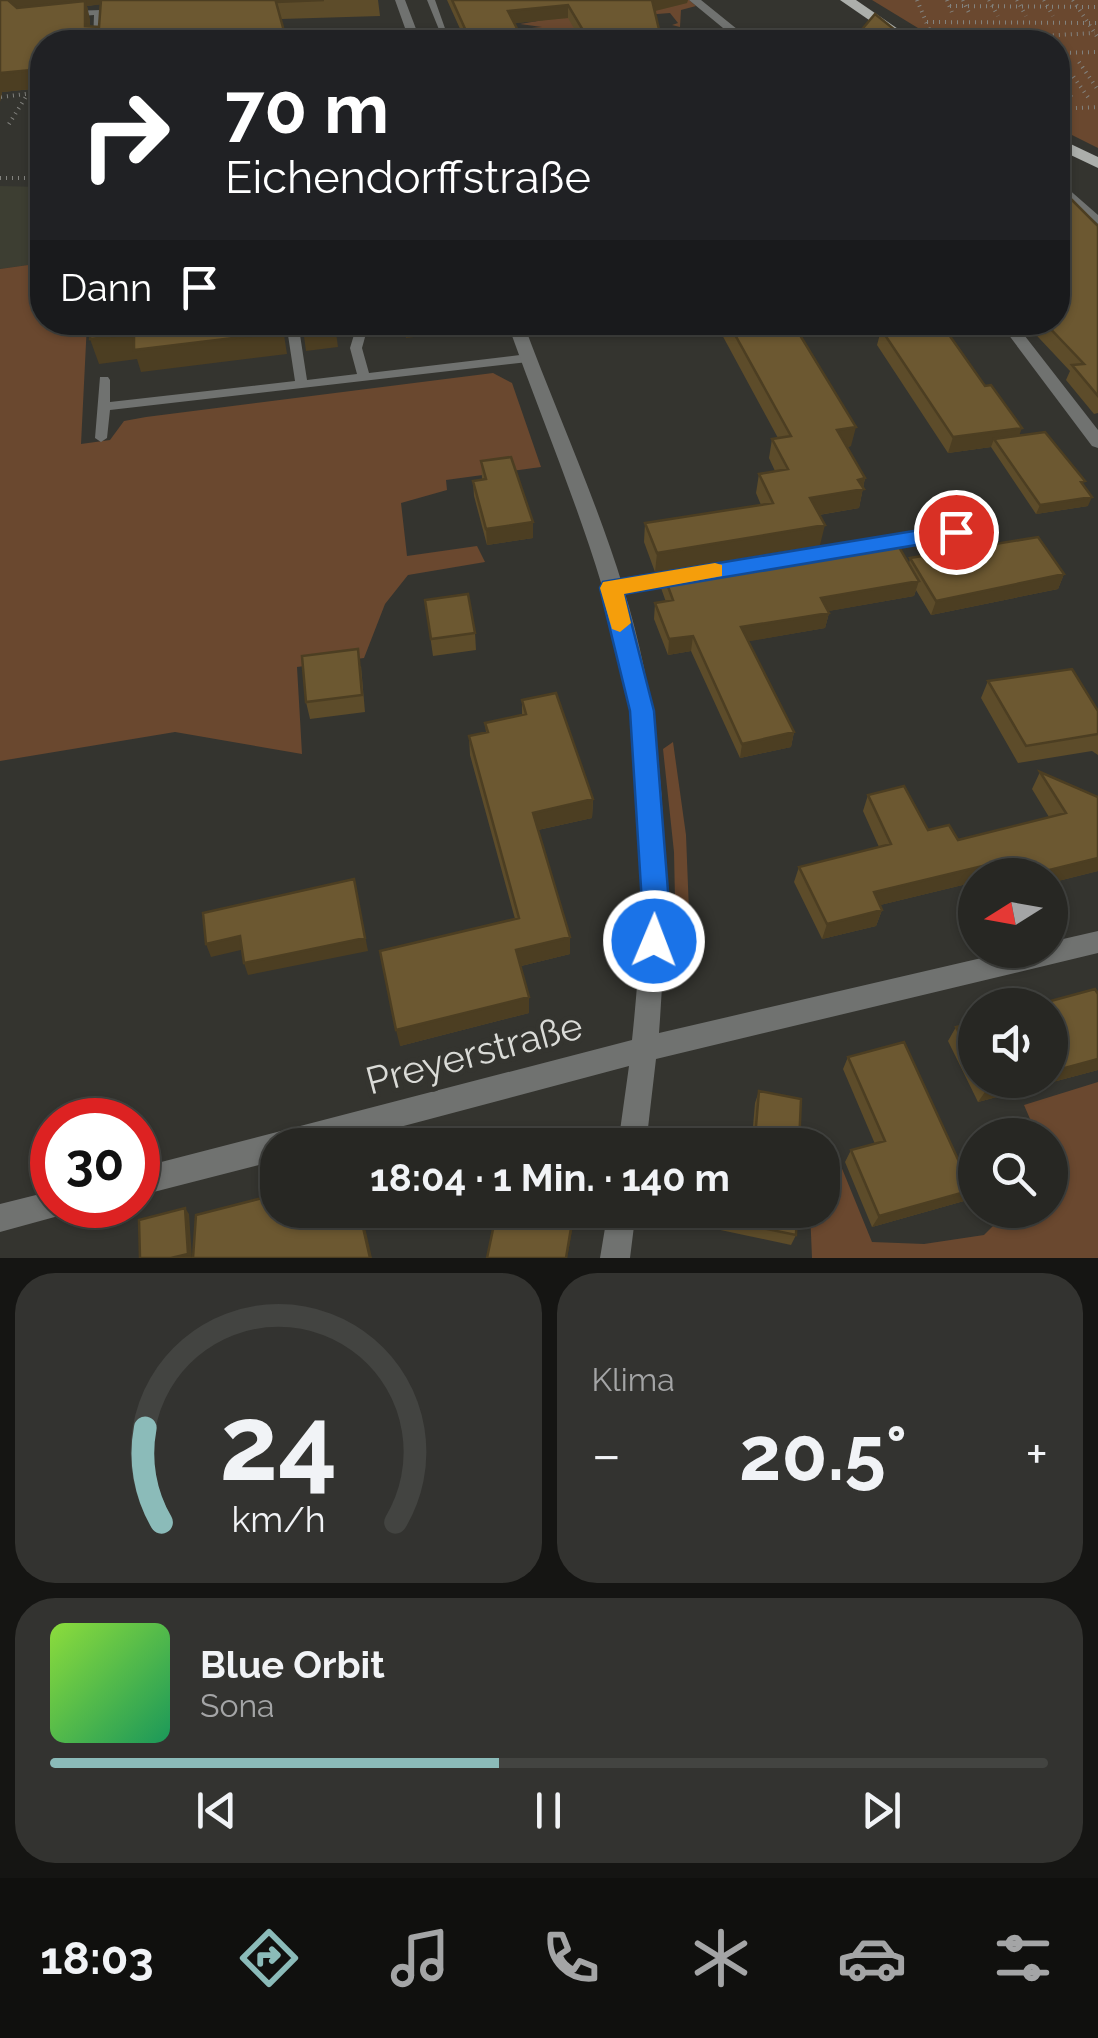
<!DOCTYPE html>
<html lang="de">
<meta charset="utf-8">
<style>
body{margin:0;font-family:Raleway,sans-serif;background:#333330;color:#f1f3f6;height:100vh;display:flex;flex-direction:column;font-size:38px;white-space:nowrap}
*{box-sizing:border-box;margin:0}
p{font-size:32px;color:#a4a5a6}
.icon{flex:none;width:55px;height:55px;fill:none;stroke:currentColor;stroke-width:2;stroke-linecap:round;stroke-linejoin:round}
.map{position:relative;height:1258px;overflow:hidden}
.drawer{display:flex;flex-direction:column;gap:15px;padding:15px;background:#151513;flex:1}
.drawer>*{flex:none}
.guide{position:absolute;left:30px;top:30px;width:1040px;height:305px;border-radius:40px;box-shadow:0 2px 8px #0004,0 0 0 2px #434441;background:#202124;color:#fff;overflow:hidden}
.needle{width:65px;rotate:259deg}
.controls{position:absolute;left:958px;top:858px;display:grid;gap:20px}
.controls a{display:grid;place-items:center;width:110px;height:110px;border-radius:50%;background:#272723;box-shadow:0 2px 8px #0004,0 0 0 2px #434441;font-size:50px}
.speed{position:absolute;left:30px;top:1098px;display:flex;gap:20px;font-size:50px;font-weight:700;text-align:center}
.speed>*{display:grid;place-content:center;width:130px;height:130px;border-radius:50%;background:#272723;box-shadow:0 2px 8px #0004,0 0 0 2px #434441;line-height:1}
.speed .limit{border:15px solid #d22;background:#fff;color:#111}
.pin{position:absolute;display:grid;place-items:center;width:85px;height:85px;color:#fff;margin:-42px;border:5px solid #fff;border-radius:50%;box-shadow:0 2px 10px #0007}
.me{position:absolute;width:110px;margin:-55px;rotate:1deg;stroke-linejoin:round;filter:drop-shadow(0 0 8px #0008)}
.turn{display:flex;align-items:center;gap:35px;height:210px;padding:0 30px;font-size:45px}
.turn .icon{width:130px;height:130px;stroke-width:2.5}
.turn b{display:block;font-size:70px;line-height:85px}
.then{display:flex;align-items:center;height:95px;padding:0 30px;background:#0003;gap:20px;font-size:38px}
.big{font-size:75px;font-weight:700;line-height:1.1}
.drawer .tile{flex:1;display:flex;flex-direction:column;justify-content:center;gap:15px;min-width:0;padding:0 35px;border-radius:40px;background:#333330}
.drawer .dial{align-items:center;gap:0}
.dial svg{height:260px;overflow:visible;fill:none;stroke:#434441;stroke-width:7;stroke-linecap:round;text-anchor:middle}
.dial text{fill:#f1f3f6;stroke:none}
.song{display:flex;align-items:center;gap:30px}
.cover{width:120px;height:120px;border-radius:15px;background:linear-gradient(135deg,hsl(90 70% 55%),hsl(150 70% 35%))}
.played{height:10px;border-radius:5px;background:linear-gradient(90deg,#8bbbb9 45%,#434441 45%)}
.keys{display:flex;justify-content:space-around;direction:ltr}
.heat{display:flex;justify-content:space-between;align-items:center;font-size:55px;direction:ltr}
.drawer .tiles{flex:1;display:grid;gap:15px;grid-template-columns:1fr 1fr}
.tile:last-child{grid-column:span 2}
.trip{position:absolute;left:260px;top:1128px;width:580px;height:100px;border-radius:40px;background:#272723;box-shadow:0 2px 8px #0004,0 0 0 2px #434441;font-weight:700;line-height:100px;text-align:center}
.tabs{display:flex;height:160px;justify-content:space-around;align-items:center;background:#10100e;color:#a4a5a6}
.tabs .icon{width:70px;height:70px}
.tabs .selected{color:#8bbbb9}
.tabs b{font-size:45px;color:#f1f3f6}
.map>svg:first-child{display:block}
</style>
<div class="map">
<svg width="1098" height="1258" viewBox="0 0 1098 1258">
<rect width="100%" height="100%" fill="#34342f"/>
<!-- built -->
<path fill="#3d3e32" d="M0,186L42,187V263L0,269Z"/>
<!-- green -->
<path fill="#6a482f" d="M662,0H689L696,6L681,10L680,27L672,25L678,23L670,13L606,18V42H437L435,37L542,27L520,24Z
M872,0H1098V148L1058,128V42H941Z
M42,263V322L87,323L81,444L110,440L124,421L146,417L493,373L512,383L541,467L446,480L447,490L401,503L407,556L477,546L485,562L408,575L385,604L364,658L297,667L302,754L175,732L0,761V269Z
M673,742L686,835L690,937L676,947L674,852L663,749Z
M1098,1082V1258H812L810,1210H822L823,1147L834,1149L872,1242L924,1244L984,1235L1009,1210H1050V1135H1037L1024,1105Z"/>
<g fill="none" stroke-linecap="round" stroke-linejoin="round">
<!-- path -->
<path stroke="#83837f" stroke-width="4" stroke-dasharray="1 5" stroke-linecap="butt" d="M917,0L929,29L946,42
M947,0L953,15
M963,0L970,15
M989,0L998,16
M1017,0L1026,16
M1044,0L1053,16
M1073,0L1098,38
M950,6L1098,7
M927,22L1098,23
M945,41L1095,33
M1058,53L1098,52
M1063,62L1090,100
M1079,62L1098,90
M1058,76L1074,101
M1058,80H1075
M1,97L42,92
M1058,109L1098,107
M9,124L27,95
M0,178H42"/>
<!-- lane -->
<path fill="#707270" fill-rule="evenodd" d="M427,0H435L447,34L440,32Z
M101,10V42H93L94,15L71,17L67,14L71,11Z
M1058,180L1098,215V224L1058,188Z
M286,322H298L307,380L357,374L350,348L356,328L367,322L384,323L367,330L362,348L369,373L528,354L534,358L528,362L110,410L107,438L101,442L95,438L100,377H108L110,380V402L295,381Z
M956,526L963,531L961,534L817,559L810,554L817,549Z
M681,571L688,576L686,580L611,593L604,588L611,583Z"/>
<!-- street -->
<path fill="#707270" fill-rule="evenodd" d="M395,0H405L421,42H410Z
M689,0H701L753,42H740Z
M507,322H523C565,436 620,549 644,668C669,788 668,912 659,1033L1016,950H1050V942L1098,931V953L656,1059L646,1145H618L629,1066L332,1145H278V1160L138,1196V1168L632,1040C645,916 650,783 622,661C596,545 547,435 507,322Z
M999,322H1014L1098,430V448L1092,446Z
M52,1191V1205H66L62,1215L0,1232V1204Z
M608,1210H636L630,1258H600Z"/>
<!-- primary -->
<path fill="#acafab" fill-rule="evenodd" d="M840,0H856L917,42H901Z
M1058,138L1098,157V168L1058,149Z"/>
</g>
<!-- wall -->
<path fill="#5d4c2a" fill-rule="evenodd" d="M0,0H378L380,16L281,19L42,42V88L2,92L0,102ZM101,4L99,27H90L87,6Z
M447,0H688L687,3L654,11L662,42H582L568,18L514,23L524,42H466Z
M858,34L910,42H856Z
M1098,226V413L1094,414L1066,380L1070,371L1024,322H1058Z
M651,322H792L851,446L847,447L865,478L859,508L819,515L820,545L655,572L644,542L645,523L761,505L756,493L759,474L775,471L769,458L772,439L778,438L720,331L658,337Z
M872,322H940L1020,435L1083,485L1088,506L1036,514L991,447L948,453L877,345L880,334Z
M481,461L533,522V538L487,545L474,496L473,481L482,479Z
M839,557L909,564L910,558L1064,574L1058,589L931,615L916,590L914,596L828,611L829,613L825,628L748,641L794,732L791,747L740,758L691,651L668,655L654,619L655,603L666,602L661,588L663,573Z
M425,600L475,633L476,650L433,656Z
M361,666L365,712L310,719L306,702Z
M988,681L1098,711V755L1092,751L1018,763L981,698Z
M522,700L593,799L592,818L538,830L570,954L521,966L529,1013L400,1046L515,919L470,755L469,736L486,732L485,723L522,715Z
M1040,772L1098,797V871L1050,883V875H975V882L880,905L882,910L876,926L822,939L794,882L799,867L879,847L863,811L868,795L928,830L958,840L1049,817L1032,789Z
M1098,994V1070L978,1102L948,1041L956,1027L975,1022V1080H1050Z
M848,1057L972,1190L964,1201L872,1227L845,1162L851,1150L875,1144L843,1069Z
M759,1091L799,1145H719L722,1133L752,1138L755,1103Z
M484,1210H576L495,1219L484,1217Z
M713,1210H797L796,1235L791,1245L711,1228Z"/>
<!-- shaded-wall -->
<path fill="#4c3e22" d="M10,0H141L87,6L90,19V42L22,12L9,1Z
M652,0H688L687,3L651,12Z
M568,5V18L508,24V11Z
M42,69V88L2,92L0,102V73Z
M282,322L287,354L141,372L137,359L99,364L90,339L133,334Z
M404,322H468L469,330L406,338Z
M335,325L338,347L306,351L303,329Z
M856,427L851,446L833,449L837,430Z
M1022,428L1016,444L994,439L991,447L948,453L953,437Z
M865,478L859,508L806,517L810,498L858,480Z
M1092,497L1088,506L1036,514L1040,505Z
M533,522V538L487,545L486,529Z
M825,525L820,545L655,572L657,553Z
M1064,574L1058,589L931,615L936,601Z
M919,581L914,596L818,613L821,598Z
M829,613L825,628L739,643L741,627Z
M693,636L691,651L668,655L669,639Z
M794,732L791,747L740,758L742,744Z
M593,799L592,818L533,831V813Z
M1098,858V871L1050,883V875H1029Z
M1012,859L1003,875H975V882L868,908L874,892Z
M354,879L368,951L248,975L244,963Z
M882,910L876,926L822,939L827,924Z
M240,936L245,949L211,957L206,944Z
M570,937V954L517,967L516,950Z
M529,997V1013L400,1046L396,1030Z
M1098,1059V1070L978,1102L987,1089L1020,1080H1050V1072Z
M972,1190L964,1201L872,1227L879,1216Z
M185,1208L189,1214L192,1258H171Z
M359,1210H361L372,1258H370Z
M574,1210H576L567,1258H566Z"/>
<!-- building -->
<path fill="#6c5831" stroke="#4c3e22" stroke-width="2.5" d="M0,0H10L9,1L17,8L85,1V26L99,27L101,0H324L276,2L287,42H42V69L0,73Z
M452,0H652L662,42H590L568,5L508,11L524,42H471Z
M875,14L910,42H868L858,34Z
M1058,186L1098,226V396L1072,365L1084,364L1044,322H1058Z
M91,322H133V334L90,339Z
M134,322H282L283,332L134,350Z
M301,322H334L335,325L303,329Z
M728,322H792L856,427L837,430L865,478L858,480L864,489L810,498L825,525L657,553L645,523L773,503L759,474L788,469L772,439L791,436Z
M886,322H940L985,386L991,385L1022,428L953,437L881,329L890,328Z
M1045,432L1085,481L1081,482L1092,497L1040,505L994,439Z
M511,457L533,522L486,529L473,481L486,479L481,461Z
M1038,537L1064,574L936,601L910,558Z
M832,545L839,557L899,547L919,581L821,598L829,613L741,627L794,732L742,744L693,636L669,639L655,603L673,600L663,573Z
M468,594L475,633L431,639L425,600Z
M358,649L362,695L306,702L302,656Z
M1072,669L1098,711V734L1026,746L988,681Z
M556,693L593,799L533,813L570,937L516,950L529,997L396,1030L380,951L519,918L469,736L488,732L485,723L526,714L522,700Z
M1040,772L1098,797V858L1029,875H1021L1012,859L874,892L882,910L827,924L799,867L891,844L868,795L904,786L928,830L949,825L958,840L1066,813Z
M354,879L365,938L244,963L240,936L206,944L203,913Z
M1095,989L1098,994V1059L1050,1072V1005H1036Z
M975,1022V1065L956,1027Z
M904,1042L972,1190L879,1216L851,1150L885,1141L848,1057Z
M983,1080H1020L987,1089Z
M759,1091L801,1099L799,1145H721L722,1133L755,1138Z
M278,1194V1210H359L370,1258H193L196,1215Z
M185,1208L188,1254L171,1258H140L139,1220Z
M497,1210H574L566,1258H487Z
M715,1210H797L796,1235L714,1218Z"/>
<!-- route -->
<path fill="#1a73e8" stroke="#114b97" stroke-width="2.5" d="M956,524L967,532L964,537L624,594L654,711L669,904L663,950L654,953L644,950L640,941L642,904L630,711L600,588L603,582Z"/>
<!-- slow -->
<path fill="#f59e0b" d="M715,563L722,565V576L624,594L631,623L620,632L612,629L600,588L603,582Z"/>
<g text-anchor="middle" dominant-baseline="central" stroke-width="10" stroke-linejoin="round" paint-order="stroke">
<!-- near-street labels -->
<g font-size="38" fill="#dadbd7" stroke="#34342f">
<text transform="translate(474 1053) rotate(-15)">Preyerstraße</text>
</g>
</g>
</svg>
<div class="controls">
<a><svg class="needle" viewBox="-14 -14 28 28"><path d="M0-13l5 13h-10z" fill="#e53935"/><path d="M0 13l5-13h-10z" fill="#a4a5a6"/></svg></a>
<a><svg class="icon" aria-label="sound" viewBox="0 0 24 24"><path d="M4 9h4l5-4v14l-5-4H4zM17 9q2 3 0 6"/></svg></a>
<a><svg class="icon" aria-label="search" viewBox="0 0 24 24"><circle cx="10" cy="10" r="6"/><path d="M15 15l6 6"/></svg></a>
</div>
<div class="speed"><div class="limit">30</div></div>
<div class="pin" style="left:956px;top:532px;background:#d93025"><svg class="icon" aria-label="arrive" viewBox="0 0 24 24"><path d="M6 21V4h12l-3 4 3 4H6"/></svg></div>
<svg class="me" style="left:654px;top:941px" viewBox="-20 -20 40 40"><circle r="17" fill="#1a73e8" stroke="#fff" stroke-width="3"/><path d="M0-11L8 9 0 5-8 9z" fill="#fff"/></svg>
<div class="trip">18:04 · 1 Min. · 140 m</div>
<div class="guide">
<div class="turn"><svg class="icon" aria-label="right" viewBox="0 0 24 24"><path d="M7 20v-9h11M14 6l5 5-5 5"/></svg><div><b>70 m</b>Eichendorffstraße</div></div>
<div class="then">Dann<svg class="icon" aria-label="arrive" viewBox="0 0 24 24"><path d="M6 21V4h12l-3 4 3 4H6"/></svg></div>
</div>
</div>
<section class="drawer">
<div class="tiles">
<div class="tile dial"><svg viewBox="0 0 100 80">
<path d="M14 69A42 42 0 1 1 86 69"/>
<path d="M14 69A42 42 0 0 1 9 40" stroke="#8bbbb9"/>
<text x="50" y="56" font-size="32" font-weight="700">24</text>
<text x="50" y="72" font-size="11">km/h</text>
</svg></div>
<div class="tile"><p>Klima</p>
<div class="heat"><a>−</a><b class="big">20.5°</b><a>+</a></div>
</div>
<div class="tile">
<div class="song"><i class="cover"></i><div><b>Blue Orbit</b><p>Sona</p></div></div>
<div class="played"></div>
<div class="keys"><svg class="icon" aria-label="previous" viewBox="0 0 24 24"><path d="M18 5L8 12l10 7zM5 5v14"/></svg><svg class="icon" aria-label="pause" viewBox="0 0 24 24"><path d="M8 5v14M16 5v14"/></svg><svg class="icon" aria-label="next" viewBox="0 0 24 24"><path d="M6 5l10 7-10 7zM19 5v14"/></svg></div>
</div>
</div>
</section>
<nav class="tabs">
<b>18:03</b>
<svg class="icon selected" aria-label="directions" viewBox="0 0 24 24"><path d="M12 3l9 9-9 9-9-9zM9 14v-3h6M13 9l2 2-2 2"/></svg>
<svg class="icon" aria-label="music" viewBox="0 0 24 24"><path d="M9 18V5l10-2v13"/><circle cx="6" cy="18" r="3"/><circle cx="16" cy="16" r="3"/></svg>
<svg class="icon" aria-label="phone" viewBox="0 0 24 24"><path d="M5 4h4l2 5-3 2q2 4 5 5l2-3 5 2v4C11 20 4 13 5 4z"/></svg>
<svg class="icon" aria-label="climate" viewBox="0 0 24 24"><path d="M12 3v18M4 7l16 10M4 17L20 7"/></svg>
<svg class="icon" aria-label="car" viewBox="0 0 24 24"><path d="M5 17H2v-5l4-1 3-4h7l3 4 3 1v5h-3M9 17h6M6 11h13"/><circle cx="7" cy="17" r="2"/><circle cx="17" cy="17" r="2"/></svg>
<svg class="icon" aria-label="filters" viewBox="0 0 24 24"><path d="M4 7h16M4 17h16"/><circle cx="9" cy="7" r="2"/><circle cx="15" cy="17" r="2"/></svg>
</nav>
